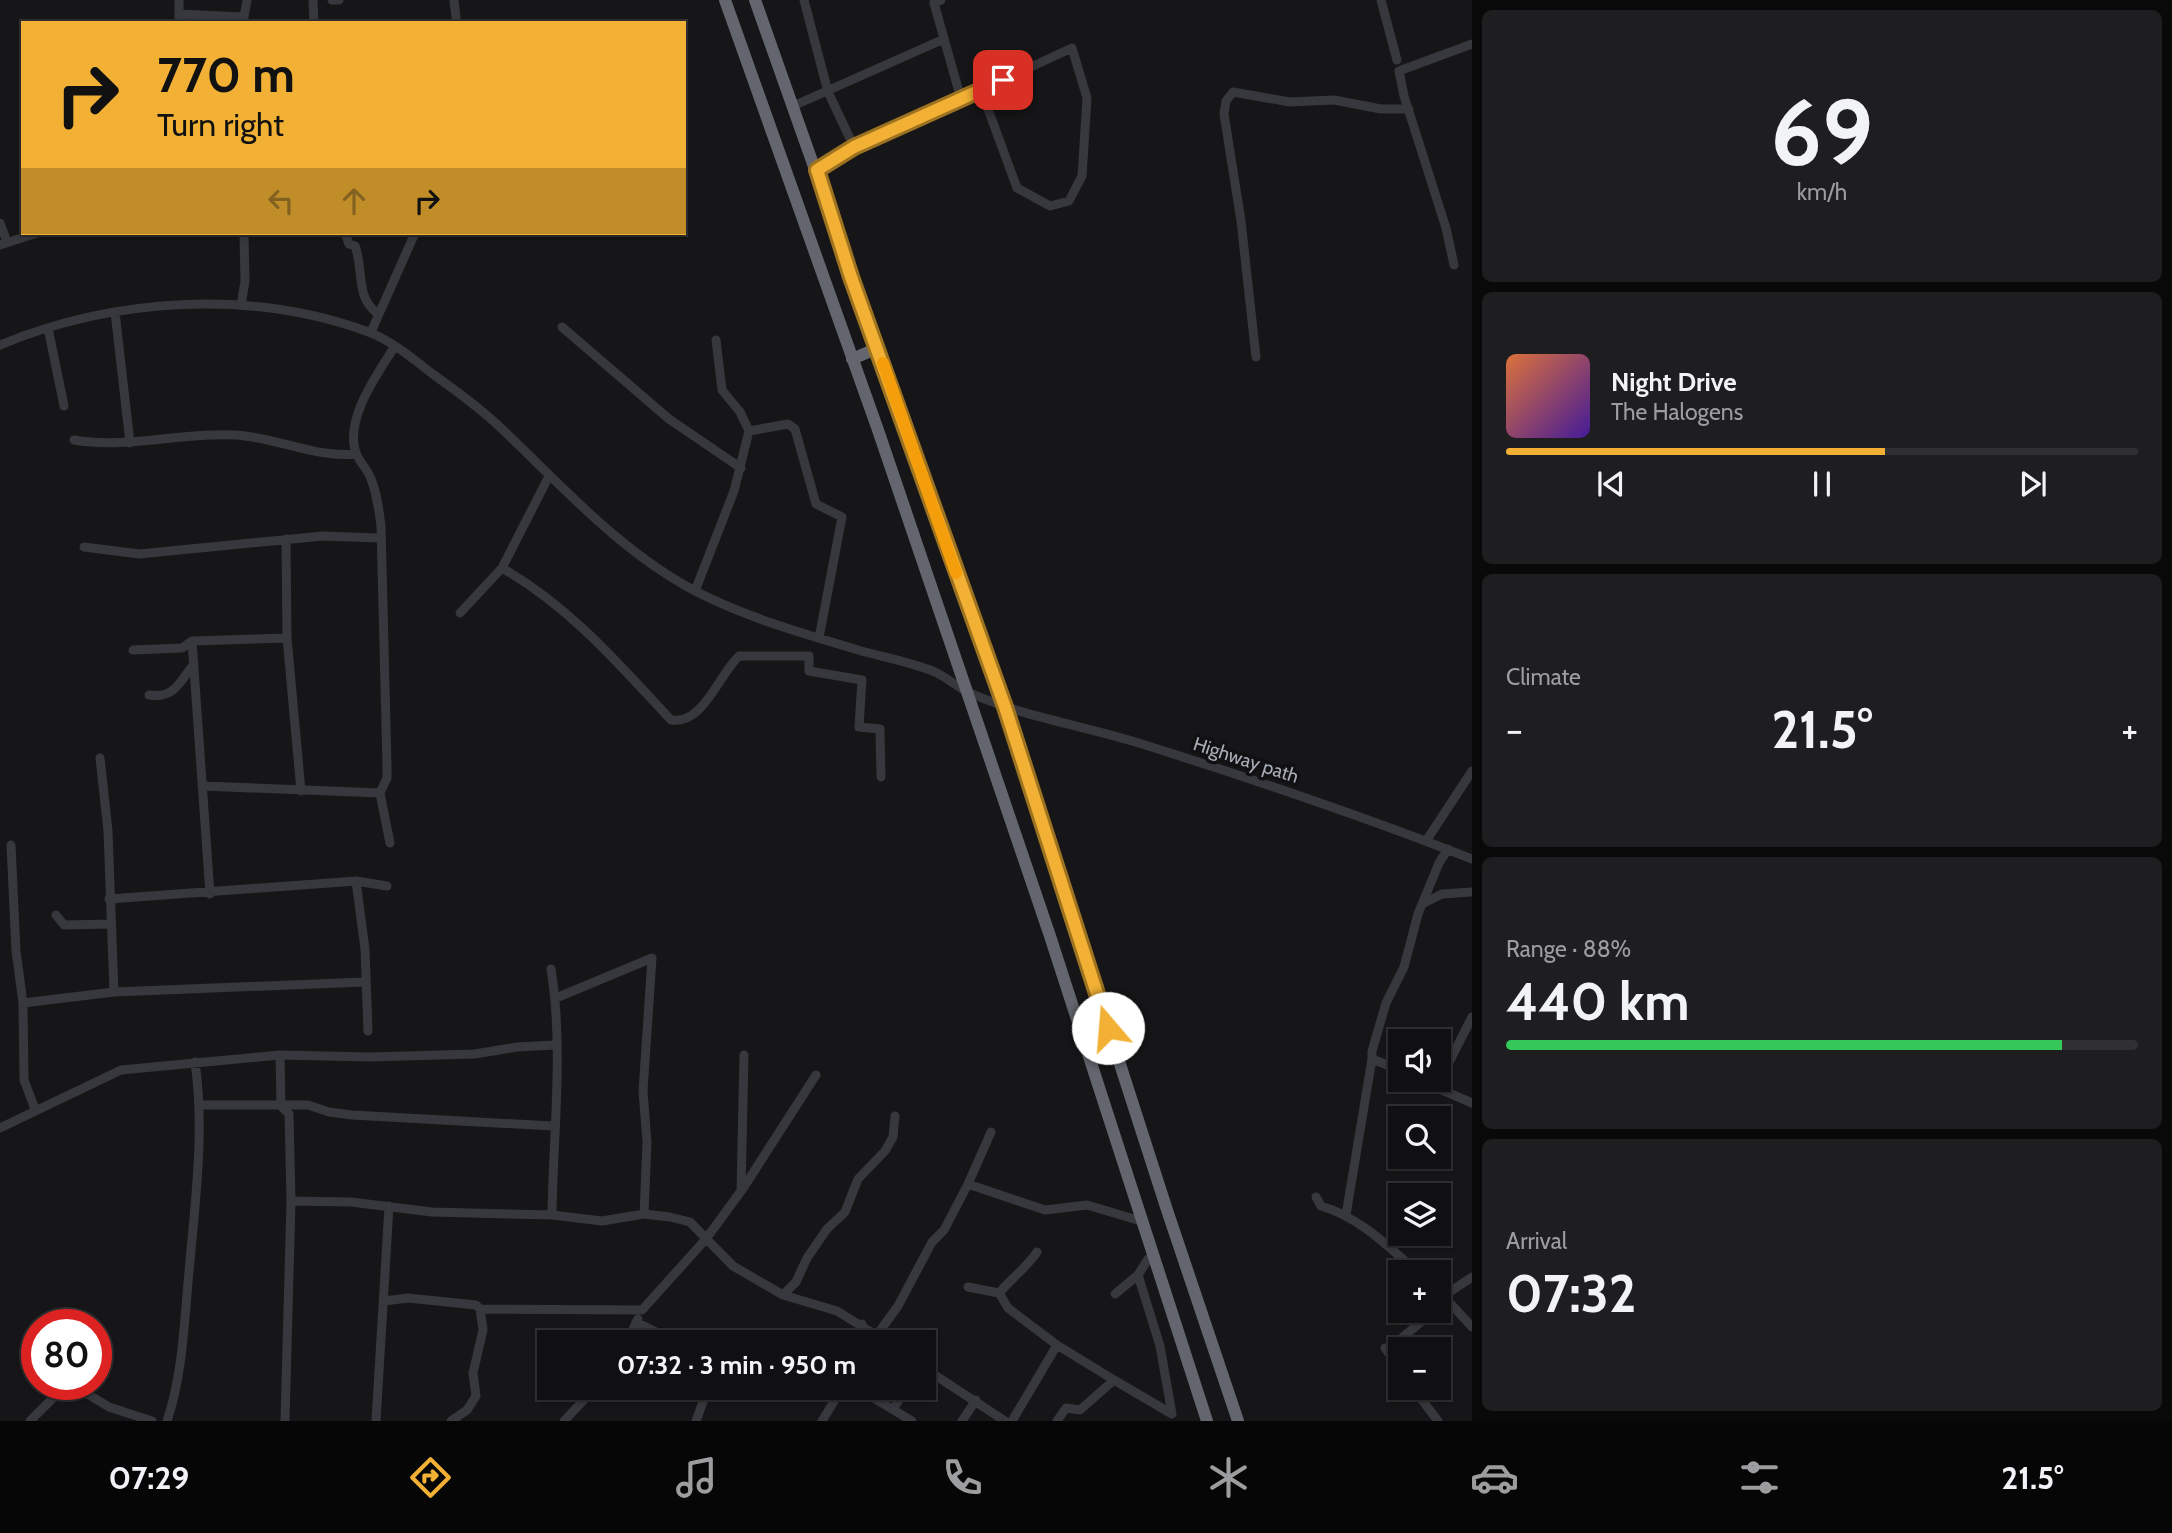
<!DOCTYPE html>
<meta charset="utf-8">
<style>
body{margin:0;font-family:Cabin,sans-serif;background:#1e1e20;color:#f1f3f6;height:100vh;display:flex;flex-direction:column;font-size:26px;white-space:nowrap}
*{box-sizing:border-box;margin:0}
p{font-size:23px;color:#9c9d9f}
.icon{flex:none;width:38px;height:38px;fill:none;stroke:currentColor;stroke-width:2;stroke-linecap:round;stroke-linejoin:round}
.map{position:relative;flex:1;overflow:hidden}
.side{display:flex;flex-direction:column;gap:10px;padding:10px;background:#09090a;width:700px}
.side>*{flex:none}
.guide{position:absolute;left:21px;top:21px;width:665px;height:214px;border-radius:0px;box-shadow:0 2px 5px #0004,0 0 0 2px #303032;background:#f2b134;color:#111;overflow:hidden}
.fabs{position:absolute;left:1388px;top:1029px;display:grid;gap:14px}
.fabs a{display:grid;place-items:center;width:63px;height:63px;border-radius:0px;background:#101012;box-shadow:0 2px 5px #0004,0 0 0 2px #303032;font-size:35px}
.speed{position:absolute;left:21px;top:1309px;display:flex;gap:14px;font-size:35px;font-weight:700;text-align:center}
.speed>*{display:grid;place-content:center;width:91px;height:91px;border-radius:50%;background:#101012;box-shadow:0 2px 5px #0004,0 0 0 2px #303032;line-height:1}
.speed .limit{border:10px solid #d22;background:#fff;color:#111}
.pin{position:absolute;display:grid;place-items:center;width:60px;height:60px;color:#fff;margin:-30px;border-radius:14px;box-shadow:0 4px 10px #0006}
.me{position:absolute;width:77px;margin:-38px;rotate:342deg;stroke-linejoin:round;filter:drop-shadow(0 0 5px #0008)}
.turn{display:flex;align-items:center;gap:24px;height:147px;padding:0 21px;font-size:32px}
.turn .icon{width:91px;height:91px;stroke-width:2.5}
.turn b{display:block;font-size:49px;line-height:60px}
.lanes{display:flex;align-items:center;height:66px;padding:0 21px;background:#0003;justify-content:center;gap:35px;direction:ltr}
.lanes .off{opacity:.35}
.big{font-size:52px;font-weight:800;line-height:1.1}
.side .widget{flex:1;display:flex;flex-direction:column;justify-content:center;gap:10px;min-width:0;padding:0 24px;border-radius:10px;background:#1e1e20}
.side .dial{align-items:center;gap:0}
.dial b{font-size:91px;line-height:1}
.song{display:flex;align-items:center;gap:21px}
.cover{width:84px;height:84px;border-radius:10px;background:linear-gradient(135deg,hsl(20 70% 55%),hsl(260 70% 35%))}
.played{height:7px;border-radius:4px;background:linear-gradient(90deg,#f2b134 60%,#303032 60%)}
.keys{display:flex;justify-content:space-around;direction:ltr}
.heat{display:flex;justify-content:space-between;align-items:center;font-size:38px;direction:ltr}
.charge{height:10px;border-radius:5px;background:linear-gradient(90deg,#34c759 88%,#303032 0)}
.trip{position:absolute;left:537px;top:1330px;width:399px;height:70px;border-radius:0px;background:#101012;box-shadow:0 2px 5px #0004,0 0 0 2px #303032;font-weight:800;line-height:70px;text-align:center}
.tabs{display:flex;height:112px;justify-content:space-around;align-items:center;background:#060607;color:#9c9d9f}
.tabs .icon{width:49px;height:49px}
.tabs .selected{color:#f2b134}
.tabs b{font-size:32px;color:#f1f3f6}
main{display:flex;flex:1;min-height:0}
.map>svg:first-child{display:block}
</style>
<main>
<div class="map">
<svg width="1472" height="1421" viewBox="0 0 1472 1421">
<rect width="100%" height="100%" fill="#161618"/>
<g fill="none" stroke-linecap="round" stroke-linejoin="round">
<!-- minor -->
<path stroke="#37383d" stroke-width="9" d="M179,0V23
M313,0L314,23
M332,0H339
M454,0L456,18
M804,0L828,92L854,147L816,170
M941,0L934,3L961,99
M1381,0L1397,60
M179,14L243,17
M243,23L247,0
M793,106L944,39
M854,147L981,90L1017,188L1050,206L1069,201L1082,176L1087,98L1072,48L981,90
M0,223L7,242
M345,233L349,244L355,246C364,269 355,297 377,313
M0,245L37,233
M1454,265L1446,228L1404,96L1399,71L1472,44
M241,305L245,281L244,233
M115,312L130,443
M562,327L669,419L741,468
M48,328L64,406
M371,332L415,233
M0,345C113,298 250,289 366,331C391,340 413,359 434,375C458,392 483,410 504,431C564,488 622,553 697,592C750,619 808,635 865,652C888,658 914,663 935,672C948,678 958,688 970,693C1024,717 1085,726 1142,744C1253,779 1363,816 1472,859
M1256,357L1241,221L1224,114L1226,101L1233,92L1290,102L1334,100L1381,109H1409
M749,431L788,424L795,429L816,504L842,517L819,638
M74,440C128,449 181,432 235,435C276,437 314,458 356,454
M286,539L287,638L301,791
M84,547L139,554L323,536L379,538
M502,568C570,607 618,663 671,720C703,725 718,676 739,656H809V671L862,680L859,727L880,729L881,777
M695,591L734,491L749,431L740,412L722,390L716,340
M460,613L502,568L549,476
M192,641L210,894
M133,650L182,648L192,641L287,638
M149,695C175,699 180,681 194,664
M100,758L108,831L114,992
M202,786L380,793
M1426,841L1472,771
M390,843L380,793L387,778V766L381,526C379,510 377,494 371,479C368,470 361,464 357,455C342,422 378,373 395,346
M11,845L16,951L23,1003L24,1080L35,1109
M356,881L387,886
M109,899L356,881L365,949L368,1031
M1424,903L1442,894L1472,892
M56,915L64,925L111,924
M551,969C564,1049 553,1134 552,1215
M556,998L652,958L643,1091L647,1142L644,1214
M23,1003L114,992L364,982
M280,1055L281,1106L289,1114L291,1201L285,1421
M1400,1070L1372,1059V1051L1386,1003L1404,967L1418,914L1439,863L1448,849
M1419,1080L1472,1103
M1436,1088L1472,1017
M201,1105H308L329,1112L352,1115L553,1126
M0,1128L121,1070L280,1055L371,1057L475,1054L517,1047L556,1045
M968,1184L991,1132
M742,1190L816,1075
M1316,1197L1321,1206C1359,1217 1388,1246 1417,1272
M291,1201L351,1202L432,1212L552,1215L602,1221L644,1214L670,1217L690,1222L733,1266L783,1295L837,1311L887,1342
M1346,1215L1372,1059
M1472,1277L1448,1293L1449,1302L1472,1327
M968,1287L999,1293L1008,1308L1057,1345
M1438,1288L1448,1293
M999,1293C1012,1278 1027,1267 1037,1252
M1115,1294L1138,1275
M783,1295L796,1282L807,1258L827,1229L845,1212L858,1179L885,1151L893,1137L895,1116
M384,1301L408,1298L476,1305L480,1309
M1438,1305L1442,1301
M636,1322L676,1342
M877,1335L898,1306L932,1242L944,1230L968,1184L1045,1210L1087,1205L1141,1221
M627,1342L638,1319
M852,1342L862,1324
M1385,1348L1400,1369
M1390,1355L1397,1342L1434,1311
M924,1368L1005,1421
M1114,1380L1172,1414L1160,1346L1138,1275L1148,1259L1155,1258
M71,1384L109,1407L152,1421
M768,1388L782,1394
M857,1388L912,1421
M1413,1388L1438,1421
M894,1408L906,1388
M30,1421L67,1384
M167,1421C183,1373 184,1323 189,1272C195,1202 205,1132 195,1062
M376,1421L389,1206
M451,1421L467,1410L476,1396L473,1373L483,1330L480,1309L642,1310L706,1239L741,1191L744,1055
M564,1421L595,1388
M696,1421L708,1388
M822,1421L842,1388
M962,1421L976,1400
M1012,1421L1057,1345L1114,1380L1080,1410L1066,1408L1057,1421"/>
<!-- highway -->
<path stroke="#63666e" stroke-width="12" d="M725,0L878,430L1050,936L1207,1421
M755,0L1005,707L1167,1210L1238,1421
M852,359L878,348L877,345"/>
</g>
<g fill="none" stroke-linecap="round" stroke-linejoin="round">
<defs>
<path id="route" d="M1003,80L854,147L817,170L851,277L1005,707L1108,1028"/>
</defs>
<!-- route casing -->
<use href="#route" stroke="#9d7322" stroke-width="18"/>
<!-- route -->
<use href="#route" stroke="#f2b134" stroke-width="12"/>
<!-- slow -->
<path stroke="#f59e0b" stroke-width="12" d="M883,363L956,573"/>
</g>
<g text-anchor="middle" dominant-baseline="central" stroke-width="7" stroke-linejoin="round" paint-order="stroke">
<!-- street labels -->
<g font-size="19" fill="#a8adb8" stroke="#111113">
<text transform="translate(1246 760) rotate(18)">Highway path</text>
</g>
</g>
</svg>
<div class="fabs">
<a><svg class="icon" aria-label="sound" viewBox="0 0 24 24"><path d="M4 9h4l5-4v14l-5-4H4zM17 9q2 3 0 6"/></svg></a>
<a><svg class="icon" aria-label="search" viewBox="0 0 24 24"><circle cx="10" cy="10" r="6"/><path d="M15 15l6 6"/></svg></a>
<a><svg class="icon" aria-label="layers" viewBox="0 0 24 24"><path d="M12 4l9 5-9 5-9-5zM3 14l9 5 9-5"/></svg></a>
<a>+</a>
<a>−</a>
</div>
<div class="speed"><div class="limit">80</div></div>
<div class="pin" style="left:1003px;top:80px;background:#d93025"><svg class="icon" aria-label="arrive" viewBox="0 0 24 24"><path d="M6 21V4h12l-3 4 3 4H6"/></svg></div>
<svg class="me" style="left:1108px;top:1028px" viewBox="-20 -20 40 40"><circle r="19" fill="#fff"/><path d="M0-13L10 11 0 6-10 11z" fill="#f2b134"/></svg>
<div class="trip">07:32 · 3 min · 950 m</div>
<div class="guide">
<div class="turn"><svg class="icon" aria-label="right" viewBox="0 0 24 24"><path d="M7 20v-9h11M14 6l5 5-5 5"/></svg><div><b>770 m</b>Turn right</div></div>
<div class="lanes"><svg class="icon off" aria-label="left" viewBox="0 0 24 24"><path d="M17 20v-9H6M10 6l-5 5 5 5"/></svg><svg class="icon off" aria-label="ahead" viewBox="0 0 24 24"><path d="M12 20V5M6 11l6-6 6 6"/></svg><svg class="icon" aria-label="right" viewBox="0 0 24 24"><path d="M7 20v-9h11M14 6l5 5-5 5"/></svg></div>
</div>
</div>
<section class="side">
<div class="widget dial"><b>69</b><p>km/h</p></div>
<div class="widget">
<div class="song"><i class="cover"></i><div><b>Night Drive</b><p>The Halogens</p></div></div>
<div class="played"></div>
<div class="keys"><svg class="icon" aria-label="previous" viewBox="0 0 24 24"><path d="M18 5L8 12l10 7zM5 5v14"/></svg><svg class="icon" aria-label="pause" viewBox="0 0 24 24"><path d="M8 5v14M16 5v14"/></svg><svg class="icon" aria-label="next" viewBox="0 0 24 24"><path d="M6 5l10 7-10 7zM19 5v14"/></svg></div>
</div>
<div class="widget"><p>Climate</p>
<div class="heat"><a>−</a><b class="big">21.5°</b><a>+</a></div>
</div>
<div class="widget"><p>Range · 88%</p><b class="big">440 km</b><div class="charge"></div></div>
<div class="widget"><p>Arrival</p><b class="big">07:32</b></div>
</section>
</main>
<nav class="tabs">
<b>07:29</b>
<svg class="icon selected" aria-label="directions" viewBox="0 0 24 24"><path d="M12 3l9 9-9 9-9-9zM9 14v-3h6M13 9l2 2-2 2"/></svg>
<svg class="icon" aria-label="music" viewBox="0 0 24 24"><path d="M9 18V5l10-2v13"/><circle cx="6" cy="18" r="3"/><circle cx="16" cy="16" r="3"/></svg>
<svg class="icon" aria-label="phone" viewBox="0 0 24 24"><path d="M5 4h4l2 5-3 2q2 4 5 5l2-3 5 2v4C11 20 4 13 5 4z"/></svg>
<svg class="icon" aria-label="climate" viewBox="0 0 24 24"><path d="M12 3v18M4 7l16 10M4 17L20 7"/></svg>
<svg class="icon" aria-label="car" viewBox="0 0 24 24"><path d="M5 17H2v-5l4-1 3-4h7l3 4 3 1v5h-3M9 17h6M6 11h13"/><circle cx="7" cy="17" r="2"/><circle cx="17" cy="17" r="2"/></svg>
<svg class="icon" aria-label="filters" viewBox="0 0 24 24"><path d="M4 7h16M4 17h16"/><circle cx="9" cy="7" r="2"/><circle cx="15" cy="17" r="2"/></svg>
<b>21.5°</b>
</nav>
